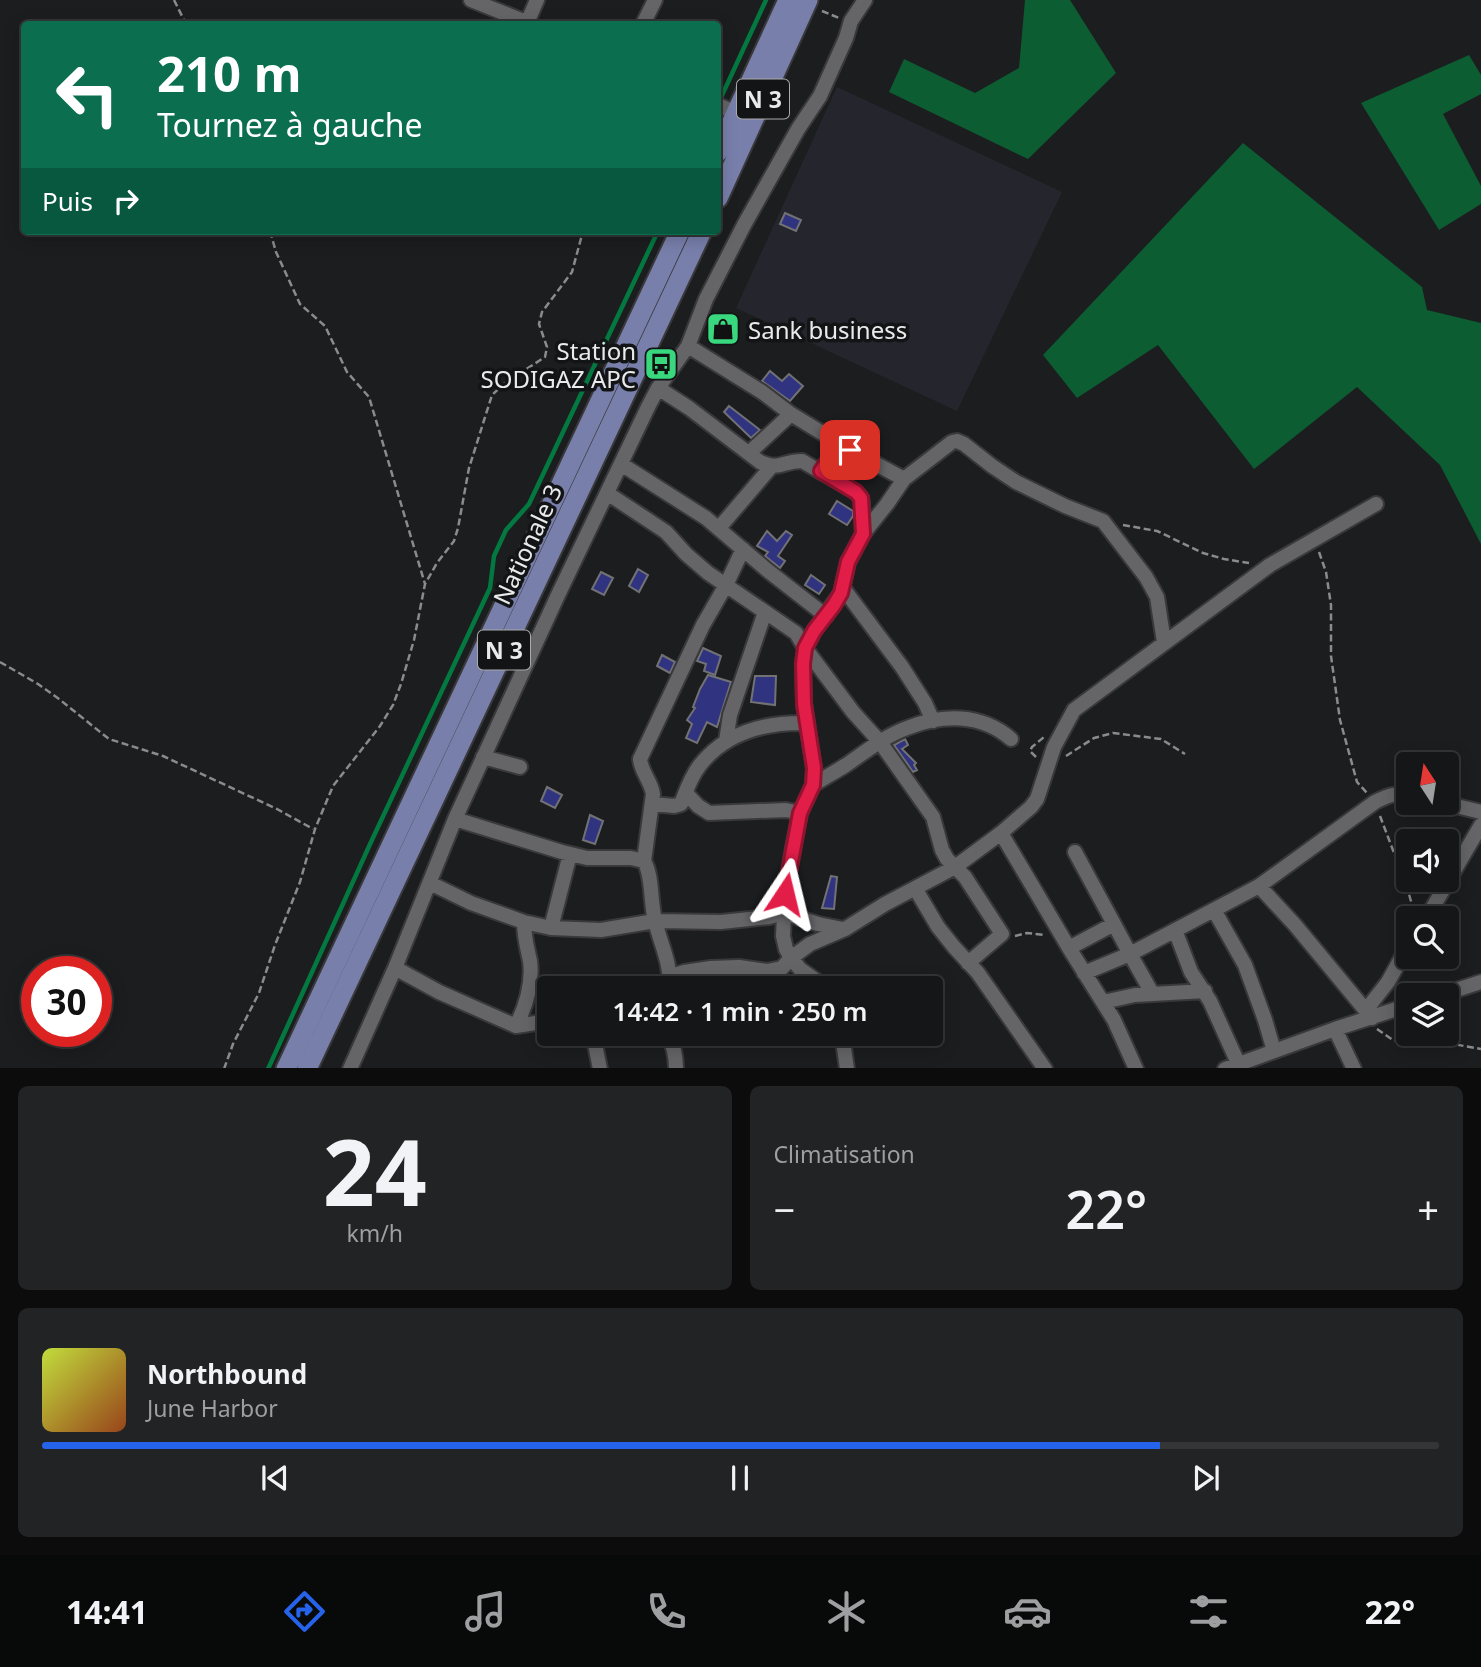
<!DOCTYPE html>
<html lang="fr">
<meta charset="utf-8">
<style>
body{margin:0;font-family:"Noto Sans",sans-serif;background:#222324;color:#f1f3f6;height:100vh;display:flex;flex-direction:column;font-size:26px;white-space:nowrap}
*{box-sizing:border-box;margin:0}
p{font-size:23px;color:#9d9fa1}
.icon{flex:none;width:38px;height:38px;fill:none;stroke:currentColor;stroke-width:2;stroke-linecap:round;stroke-linejoin:round}
.map{position:relative;height:1068px;overflow:hidden}
.drawer{display:flex;flex-direction:column;gap:18px;padding:18px;background:#0c0c0d;flex:1}
.drawer>*{flex:none}
.banner{position:absolute;left:21px;top:21px;width:700px;height:214px;border-radius:7px;box-shadow:0 4px 18px #0003,0 0 0 2px #343536;background:#0b6e4f;color:#fff;overflow:hidden}
.needle{width:46px;rotate:348deg}
.tools{position:absolute;left:1396px;top:752px;display:grid;gap:14px}
.tools a{display:grid;place-items:center;width:63px;height:63px;border-radius:7px;background:#151617;box-shadow:0 4px 18px #0003,0 0 0 2px #343536;font-size:35px}
.speed{position:absolute;left:21px;top:956px;display:flex;gap:14px;font-size:35px;font-weight:700;text-align:center}
.speed>*{display:grid;place-content:center;width:91px;height:91px;border-radius:50%;background:#151617;box-shadow:0 4px 18px #0003,0 0 0 2px #343536;line-height:1}
.speed .limit{border:10px solid #d22;background:#fff;color:#111}
.pin{position:absolute;display:grid;place-items:center;width:60px;height:60px;color:#fff;margin:-30px;border-radius:14px;box-shadow:0 4px 10px #0006}
.me{position:absolute;width:77px;margin:-38px;rotate:10deg;stroke-linejoin:round;filter:drop-shadow(0 0 5px #0008)}
.turn{display:flex;align-items:center;gap:24px;height:147px;padding:0 21px;font-size:32px}
.turn .icon{width:91px;height:91px;stroke-width:2.5}
.turn b{display:block;font-size:49px;line-height:60px}
.then{display:flex;align-items:center;height:66px;padding:0 21px;background:#0003;gap:14px;font-size:26px}
.big{font-size:52px;font-weight:600;line-height:1.1}
.drawer .card{flex:1;display:flex;flex-direction:column;justify-content:center;gap:10px;min-width:0;padding:0 24px;border-radius:10px;background:#222324}
.drawer .dial{align-items:center;gap:0}
.dial b{font-size:91px;line-height:1}
.song{display:flex;align-items:center;gap:21px}
.cover{width:84px;height:84px;border-radius:10px;background:linear-gradient(135deg,hsl(70 70% 55%),hsl(20 70% 35%))}
.played{height:7px;border-radius:4px;background:linear-gradient(90deg,#2563eb 80%,#343536 80%)}
.keys{display:flex;justify-content:space-around;direction:ltr}
.heat{display:flex;justify-content:space-between;align-items:center;font-size:38px;direction:ltr}
.drawer .tiles{flex:1;display:grid;gap:18px;grid-template-columns:1fr 1fr}
.card:last-child{grid-column:span 2}
.trip{position:absolute;left:537px;top:976px;width:406px;height:70px;border-radius:7px;background:#151617;box-shadow:0 4px 18px #0003,0 0 0 2px #343536;font-weight:600;line-height:70px;text-align:center}
.dock{display:flex;height:112px;justify-content:space-around;align-items:center;background:#080909;color:#9d9fa1}
.dock .icon{width:49px;height:49px}
.dock .active{color:#2563eb}
.dock b{font-size:32px;color:#f1f3f6}
.map>svg:first-child{display:block}
</style>
<div class="map">
<svg width="1481" height="1069" viewBox="0 0 1481 1069">
<rect width="100%" height="100%" fill="#1c1d1f"/>
<!-- built -->
<path fill="#25262d" d="M837,87L1062,192L957,411L736,308Z"/>
<!-- forest -->
<path fill="#0c5d32" d="M1025,0H1070L1116,73L1028,159L889,92L904,59L975,93L1019,68Z
M1469,55L1481,75V94L1443,114L1481,186V204L1439,230L1361,103Z
M1243,143L1422,287L1427,310L1481,323V544L1440,465L1357,387L1254,469L1158,345L1077,398L1043,355Z"/>
<g fill="none" stroke-linecap="round" stroke-linejoin="round">
<!-- stream -->
<path stroke="#037840" stroke-width="4.5" d="M718,104L766,0
M268,1069L371,842L490,588L494,556L506,530L529,504L658,231"/>
</g>
<!-- building -->
<path fill="#30337f" stroke="#727275" stroke-width="2" d="M785,213L801,220L796,231L780,224Z
M770,371L782,381L789,374L803,386L790,401L762,381Z
M729,406L760,430L751,438L724,412Z
M837,501L853,511V516L847,525L829,514Z
M767,531L777,541L786,531L792,535L778,556L785,561L780,568L765,556L768,552L757,546Z
M638,569L648,575L639,592L629,586Z
M601,572L613,578L604,595L592,589Z
M811,575L825,585L819,594L805,585Z
M703,648L721,656L715,675L704,671L706,664L697,661Z
M662,655L675,662L670,673L657,666Z
M708,675L731,682L717,727L707,722L697,743L686,738L692,724L687,720L695,708L693,707L700,689Z
M755,676H776L775,705L751,702Z
M905,739L908,745L902,749L916,763L914,765L917,770L913,772L894,745Z
M547,787L562,795L555,808L541,801Z
M590,815L603,821L595,844L583,840Z
M831,876L837,877L834,909L822,908Z"/>
<g fill="none" stroke-linecap="round" stroke-linejoin="round">
<defs>
<path id="minor" d="M471,0L531,24
M527,23L537,0
M643,24L655,0
M718,105L743,116
M688,346L762,392L791,414L850,450L904,479
M658,388L689,408L760,462C780,471 782,461 802,461L856,492L861,498L862,503L863,534
M749,453L791,414
M621,464L706,518L767,570L826,616
M821,471L840,444
M607,493L666,532L686,554L708,573L796,633L805,648L853,712L880,742L933,817L942,850L947,859L965,877L1002,934L968,963
M719,528L771,467
M843,588L902,667L925,703L933,721
M726,741L730,715L765,612
M483,757L520,767
M813,785C824,778 835,772 846,765C865,752 885,736 907,728C942,714 981,713 1011,739
M686,793L698,806L709,813L786,810L800,813
M1444,803L1481,812
M653,804L674,806L681,804C686,791 691,776 700,765C726,732 766,722 807,723
M455,819L562,852L587,858H631L644,861C653,876 650,902 655,920C660,944 672,963 669,989
M1001,833L1069,948L1114,1020L1136,1069
M1075,852L1114,924
M644,861L653,794C651,781 641,772 640,759L703,625L726,585L743,549
M430,883L471,903L524,922L551,928L601,930L655,921L721,922L769,917L784,913L818,924L843,929
M1259,886L1295,925L1372,1018
M915,888L938,927L954,947L978,973L1045,1069
M1214,910L1245,965L1265,1020L1274,1051
M1426,919L1481,825
M551,928L570,854
M1175,930L1191,972L1210,1001L1238,1063
M1069,948L1114,924L1130,954L1259,886L1375,802C1389,795 1393,793 1409,796
M395,968L439,992L516,1026L542,1022L550,1023
M1084,973L1130,954L1152,993
M671,976L684,972L711,968L739,967L767,971L782,968L791,958L810,944L845,929L885,904L955,867L1001,833L1031,807L1037,799L1054,747L1074,710L1270,565L1376,504
M825,989L821,984L800,969L791,958L786,949L783,936L785,895L793,848L800,813L813,785L814,768L804,704L803,664L805,648L814,631L841,593L848,562L863,534L887,504L904,479L952,442L957,441L964,444L992,466L1016,482L1065,506L1103,521L1146,577L1157,597L1164,642
M1438,996L1481,982
M1103,1002L1135,995L1205,991
M1366,1010L1388,982L1409,944
M516,1026C526,1006 533,984 530,961C527,947 524,937 524,922
M1335,1029L1354,1069
M593,1034L600,1069
M668,1034C674,1046 676,1056 676,1069
M842,1034L847,1069
M350,1069L395,968L455,819L558,595L648,407L658,388L688,346L706,299L744,225L798,129L820,96L846,38L851,21L865,0
M1225,1069L1335,1029L1409,1005"/>
<path id="major" d="M718,152L788,0
M718,198L808,0
M286,1069L680,231
M307,1069L702,231"/>
</defs>
<!-- minor casing -->
<use href="#minor" stroke="#39393b" stroke-width="18"/>
<!-- major casing -->
<use href="#major" stroke="#39393b" stroke-width="23"/>
<!-- path -->
<path stroke="#8a8b8c" stroke-width="2.5" stroke-dasharray="7 3.5" stroke-linecap="butt" d="M174,0L186,24
M822,11L839,18
M270,231L276,252L300,304L325,326L347,372L369,397L425,584
M1123,525L1157,531L1203,553L1224,559L1249,563
M1319,552L1326,572L1331,605V656L1340,720L1357,782L1367,793
M0,662L38,684L59,699L109,739L163,756L277,809L313,829
M1066,756L1094,738L1113,733L1161,739L1185,754
M1036,757L1030,751L1032,747L1044,737
M1380,816L1407,887L1414,912
M1015,936L1027,933L1046,935
M1377,1029L1393,1040L1408,1044L1424,1047L1453,1044L1481,1049
M224,1069L233,1044L259,993L275,945L300,882L315,829L333,786L380,726L393,705L401,684L414,640L425,584L437,563L454,541L458,528L469,468L492,395L505,383L545,357L547,347L539,324L542,312L572,272L583,231"/>
<!-- minor -->
<use href="#minor" stroke="#656568" stroke-width="14"/>
<!-- major -->
<use href="#major" stroke="#787fab" stroke-width="19"/>
</g>
<g fill="none" stroke-linecap="round" stroke-linejoin="round">
<defs>
<path id="route" d="M785,894L800,813L813,785L814,768L804,704L803,664L805,648L814,631L834,605L841,593L848,562L863,534L861,498L856,492L821,471L840,444L850,450"/>
</defs>
<!-- route casing -->
<use href="#route" stroke="#92132f" stroke-width="18"/>
<!-- route -->
<use href="#route" stroke="#e11d48" stroke-width="12"/>
</g>
<!-- icons -->
<defs>
<symbol id="shop-square" viewBox="-11 -11 22 22"><rect x="-9" y="-9" width="18" height="18" rx="4" fill="#39d87f" stroke="#131416"/><path d="M-5-2.5h2.3a2.7 3.5 0 0 1 5.4 0H5L5.5 6h-11ZM-1.5-2.5h3a1.5 2.3 0 0 0-3 0Z" fill="#111"/></symbol>
<symbol id="bus-square" viewBox="-11 -11 22 22"><rect x="-9" y="-9" width="18" height="18" rx="4" fill="#39d87f" stroke="#131416"/><path d="M-5-6H5V4H4V6H2V4H-2V6H-4V4H-5ZM-3.5-4V0h7V-4ZM-3.5 1.2v1.5H-2V1.2ZM2 1.2v1.5H3.5V1.2Z" fill="#111"/></symbol>
</defs>
<g fill-rule="evenodd">
<use href="#shop-square" x="704" y="310" width="38" height="38"/>
<use href="#bus-square" x="642" y="345" width="38" height="38"/>
</g>
<g text-anchor="middle" dominant-baseline="central" stroke-width="7" stroke-linejoin="round" paint-order="stroke">
<!-- shield labels -->
<g fill="#131416" stroke="#a9aaab" stroke-width="2">
<rect x="737" y="79.5" width="52" height="39" rx="5"/>
<rect x="478" y="630.5" width="52" height="39" rx="5"/>
</g>
<g font-size="23" font-weight="bold" fill="#e9eaeb">
<text x="763" y="99">N 3</text>
<text x="504" y="650">N 3</text>
</g>
<!-- poi labels -->
<g font-size="24" fill="#e9eaeb" stroke="#131416" text-anchor="start">
<text x="748" y="329">Sank business</text>
<text x="636" y="350" text-anchor="end">Station<tspan x="636" dy="28">SODIGAZ APC</tspan></text>
</g>
<!-- street labels -->
<g font-size="24" fill="#e9eaeb" stroke="#131416">
<text transform="translate(527 544) rotate(-65)">Nationale 3</text>
</g>
</g>
</svg>
<div class="tools">
<a><svg class="needle" viewBox="-14 -14 28 28"><path d="M0-13l5 13h-10z" fill="#e53935"/><path d="M0 13l5-13h-10z" fill="#9d9fa1"/></svg></a>
<a><svg class="icon" aria-label="sound" viewBox="0 0 24 24"><path d="M4 9h4l5-4v14l-5-4H4zM17 9q2 3 0 6"/></svg></a>
<a><svg class="icon" aria-label="search" viewBox="0 0 24 24"><circle cx="10" cy="10" r="6"/><path d="M15 15l6 6"/></svg></a>
<a><svg class="icon" aria-label="layers" viewBox="0 0 24 24"><path d="M12 4l9 5-9 5-9-5zM3 14l9 5 9-5"/></svg></a>
</div>
<div class="speed"><div class="limit">30</div></div>
<div class="pin" style="left:850px;top:450px;background:#d93025"><svg class="icon" aria-label="arrive" viewBox="0 0 24 24"><path d="M6 21V4h12l-3 4 3 4H6"/></svg></div>
<svg class="me" style="left:785px;top:894px" viewBox="-20 -20 40 40"><path d="M0-17L14 15 0 8-14 15z" fill="#e11d48" stroke="#fff" stroke-width="4"/></svg>
<div class="trip">14:42 · 1 min · 250 m</div>
<div class="banner">
<div class="turn"><svg class="icon" aria-label="left" viewBox="0 0 24 24"><path d="M17 20v-9H6M10 6l-5 5 5 5"/></svg><div><b>210 m</b>Tournez à gauche</div></div>
<div class="then">Puis<svg class="icon" aria-label="right" viewBox="0 0 24 24"><path d="M7 20v-9h11M14 6l5 5-5 5"/></svg></div>
</div>
</div>
<section class="drawer">
<div class="tiles">
<div class="card dial"><b>24</b><p>km/h</p></div>
<div class="card"><p>Climatisation</p>
<div class="heat"><a>−</a><b class="big">22°</b><a>+</a></div>
</div>
<div class="card">
<div class="song"><i class="cover"></i><div><b>Northbound</b><p>June Harbor</p></div></div>
<div class="played"></div>
<div class="keys"><svg class="icon" aria-label="previous" viewBox="0 0 24 24"><path d="M18 5L8 12l10 7zM5 5v14"/></svg><svg class="icon" aria-label="pause" viewBox="0 0 24 24"><path d="M8 5v14M16 5v14"/></svg><svg class="icon" aria-label="next" viewBox="0 0 24 24"><path d="M6 5l10 7-10 7zM19 5v14"/></svg></div>
</div>
</div>
</section>
<nav class="dock">
<b>14:41</b>
<svg class="icon active" aria-label="directions" viewBox="0 0 24 24"><path d="M12 3l9 9-9 9-9-9zM9 14v-3h6M13 9l2 2-2 2"/></svg>
<svg class="icon" aria-label="music" viewBox="0 0 24 24"><path d="M9 18V5l10-2v13"/><circle cx="6" cy="18" r="3"/><circle cx="16" cy="16" r="3"/></svg>
<svg class="icon" aria-label="phone" viewBox="0 0 24 24"><path d="M5 4h4l2 5-3 2q2 4 5 5l2-3 5 2v4C11 20 4 13 5 4z"/></svg>
<svg class="icon" aria-label="climate" viewBox="0 0 24 24"><path d="M12 3v18M4 7l16 10M4 17L20 7"/></svg>
<svg class="icon" aria-label="car" viewBox="0 0 24 24"><path d="M5 17H2v-5l4-1 3-4h7l3 4 3 1v5h-3M9 17h6M6 11h13"/><circle cx="7" cy="17" r="2"/><circle cx="17" cy="17" r="2"/></svg>
<svg class="icon" aria-label="filters" viewBox="0 0 24 24"><path d="M4 7h16M4 17h16"/><circle cx="9" cy="7" r="2"/><circle cx="15" cy="17" r="2"/></svg>
<b>22°</b>
</nav>
